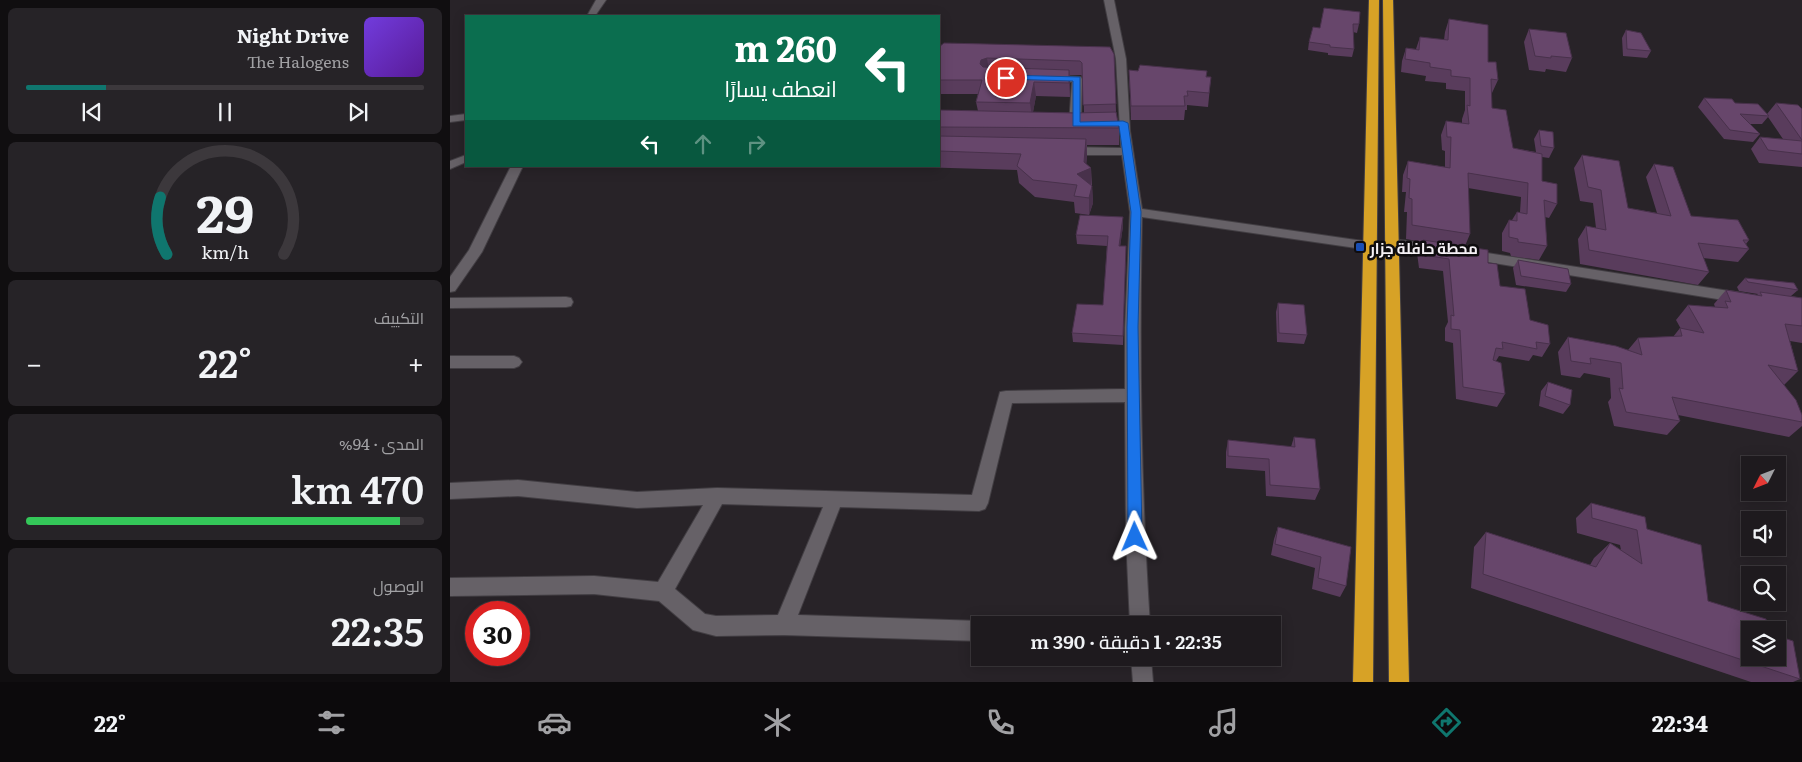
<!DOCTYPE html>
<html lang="ar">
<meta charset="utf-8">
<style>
body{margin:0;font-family:Literata,Cairo,serif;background:#262327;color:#f1f3f6;direction:rtl;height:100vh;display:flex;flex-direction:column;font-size:19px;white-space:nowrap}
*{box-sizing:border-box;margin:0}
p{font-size:16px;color:#a1a1a4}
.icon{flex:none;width:28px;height:28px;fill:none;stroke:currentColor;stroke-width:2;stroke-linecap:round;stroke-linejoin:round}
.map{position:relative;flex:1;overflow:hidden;direction:ltr}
.drawer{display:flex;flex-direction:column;gap:8px;padding:8px;background:#100e10;width:450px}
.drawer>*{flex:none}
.top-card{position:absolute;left:15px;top:15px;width:475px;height:152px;border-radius:0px;box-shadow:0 2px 12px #0003,0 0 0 1px #3c383c;direction:rtl;background:#0b6e4f;color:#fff;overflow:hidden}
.needle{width:32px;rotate:228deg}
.buttons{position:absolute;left:1291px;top:456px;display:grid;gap:10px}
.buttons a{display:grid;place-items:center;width:45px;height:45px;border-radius:0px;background:#1e1a1e;box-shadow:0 2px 12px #0003,0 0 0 1px #3c383c;font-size:25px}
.speed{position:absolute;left:15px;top:601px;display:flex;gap:10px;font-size:25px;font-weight:700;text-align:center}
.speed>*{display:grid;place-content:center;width:65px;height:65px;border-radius:50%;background:#1e1a1e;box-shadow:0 2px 12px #0003,0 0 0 1px #3c383c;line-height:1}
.speed .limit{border:8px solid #d22;background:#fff;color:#111}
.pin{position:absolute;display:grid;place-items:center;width:42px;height:42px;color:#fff;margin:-21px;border:2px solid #fff;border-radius:50%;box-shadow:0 1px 5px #0007}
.me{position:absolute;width:55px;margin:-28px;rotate:359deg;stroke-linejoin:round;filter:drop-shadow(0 0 4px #0008)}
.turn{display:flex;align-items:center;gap:18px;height:105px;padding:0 20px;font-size:22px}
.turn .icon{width:65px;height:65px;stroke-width:2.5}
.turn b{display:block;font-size:35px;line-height:42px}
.lanes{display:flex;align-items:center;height:48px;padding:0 20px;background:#0003;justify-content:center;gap:25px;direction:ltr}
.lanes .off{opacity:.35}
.big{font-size:38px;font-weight:600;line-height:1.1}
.drawer .tile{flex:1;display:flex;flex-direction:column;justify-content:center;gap:8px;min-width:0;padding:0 18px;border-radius:8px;background:#262327}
.drawer .dial{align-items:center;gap:0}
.dial svg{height:130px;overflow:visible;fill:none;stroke:#3c383c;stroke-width:7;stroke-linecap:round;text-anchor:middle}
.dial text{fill:#f1f3f6;stroke:none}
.song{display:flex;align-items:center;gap:15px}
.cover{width:60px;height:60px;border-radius:8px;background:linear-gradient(135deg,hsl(260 70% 55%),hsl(270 70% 35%))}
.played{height:5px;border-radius:2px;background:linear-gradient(90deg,#0f766e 20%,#3c383c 20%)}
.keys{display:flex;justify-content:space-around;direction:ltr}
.heat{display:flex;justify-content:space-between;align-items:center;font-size:28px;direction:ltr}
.charge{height:8px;border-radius:4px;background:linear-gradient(90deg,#34c759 94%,#3c383c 0)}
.trip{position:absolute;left:521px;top:616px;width:310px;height:50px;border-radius:0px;background:#1e1a1e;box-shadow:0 2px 12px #0003,0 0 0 1px #3c383c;font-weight:600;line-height:50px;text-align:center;direction:rtl}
.tab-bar{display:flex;height:80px;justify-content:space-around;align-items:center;background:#0c0a0c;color:#a1a1a4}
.tab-bar .icon{width:35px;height:35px}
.tab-bar .current{color:#0f766e}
.tab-bar b{font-size:22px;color:#f1f3f6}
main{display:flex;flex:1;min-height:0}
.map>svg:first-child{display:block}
</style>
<main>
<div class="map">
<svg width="1352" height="682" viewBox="0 0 1352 682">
<rect width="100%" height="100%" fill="#282328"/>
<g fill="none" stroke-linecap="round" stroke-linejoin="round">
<defs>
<path id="minor" d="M146,0H156L145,16H137Z
M654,0H664L676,59L680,131L692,209L920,242L925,243L927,246L925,249L920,250L692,217C689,353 691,489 700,625H680L676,537L675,402L562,403L538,503L535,509L529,511L390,507L348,615L530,621L538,625H530V641L334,635L266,636L243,630L209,601L144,594L0,596V578L144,576L208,582L253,505L187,508L68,496L0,499V483L68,480L187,492L267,488L522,495L550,392L556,391L675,389V327L680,212L672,155H618L612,151L618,147L671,148L666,59ZM272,504L373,507L328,615L266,616L255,614L225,589Z
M601,75L631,77L632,79L631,121L639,123L641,125L639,127L621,126L619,124L622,82L597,80L596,78L597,76Z
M16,114V120L0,122V116Z
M16,155V162L0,169V161Z
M61,166H73L32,252L5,291L0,292V277L19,250Z
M943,239L988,245L993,247L995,250L993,253L988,255L938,246L936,243L938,240Z
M1018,250L1292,293L1297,294L1299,298L1297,302L1292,303L1013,258L1011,255L1013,252Z
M116,297L121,298L123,302L121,306L116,307L0,308V298Z
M0,356H64L69,358L72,362L69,366L64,368H0Z
M681,658H701L703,682H683Z"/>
<path id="highway" d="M919,0H929L923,682H903Z
M933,0H943L959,682H939Z"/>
</defs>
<!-- minor casing -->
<use href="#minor" stroke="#423e43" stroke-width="2"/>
<!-- highway casing -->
<use href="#highway" stroke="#423e43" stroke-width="2"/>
<!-- minor -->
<use href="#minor" fill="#666167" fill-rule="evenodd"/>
<!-- highway -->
<use href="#highway" fill="#d7a226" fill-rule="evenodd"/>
</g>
<!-- wall -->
<path fill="#593c5c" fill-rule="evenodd" d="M874,8L909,24L907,33L903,32L904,49L902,57L878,55V53L858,50L859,42L870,28Z
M999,19L1038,62L1048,80L1042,93H1041L1042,108L1063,148L1086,152L1084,139L1089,130L1104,148L1099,158L1092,157V181L1107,204L1099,218L1095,217L1097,246L1089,260L1061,256L1060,253L1052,251V233L1059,220H1062L1067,212H1070L1071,197L1018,188L1020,234L1015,246L1038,263L1050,286L1080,320L1100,344L1092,357L1083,355L1079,361L1049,356L1046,361L1055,394L1047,407L1006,399L1003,343L995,341V328L998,322L993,271L969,268L967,253L972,242L956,239L957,212H954L956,192H952L953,175L958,161L995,167V151L992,150L991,135L996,121L1012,123V119L1015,110V91L996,89V83L975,81L976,76L951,72L952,61L956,48L966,49L970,37L994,40L995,32Z
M1079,29L1122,58L1116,72L1096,69L1095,72L1079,70L1074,42Z
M1176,30L1201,51L1197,58L1173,56L1172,38Z
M489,47L664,54L666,112L669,128V145H637V156L636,164L641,168L643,203L639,215L625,213L624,202L585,197L569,183L567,170L467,167V166H489V110L528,111L526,102L528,94H489ZM620,75H631L633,77L634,113L583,112L586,96L620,97Z
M679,70L761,77L758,107L737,105V110H735L734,120H681Z
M1254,98L1285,103L1317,114L1326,103L1352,109V167L1309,163L1301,149L1310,137L1333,139L1318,117L1312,124H1300L1310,134L1303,142L1274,139L1248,107Z
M1132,155L1178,208L1207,213L1196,177L1204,164L1241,216L1299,240L1296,244L1299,249L1288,262L1253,258L1259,272L1248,285L1130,264L1128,239L1136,226L1146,228L1143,203L1130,201L1124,168Z
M673,226L670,246H676L673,345L623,342L622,333L653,305L657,246L627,244L626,235Z
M1068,260L1121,284L1116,292L1066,285L1063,268Z
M1295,278L1348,290L1341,296L1352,298V343L1340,341L1348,371L1334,385L1352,415V426L1339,437L1228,415L1230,421L1217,435L1164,426L1158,402L1161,398L1160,378L1134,373L1130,378L1111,375L1108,352L1118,337L1178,350L1188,338L1223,337L1230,328L1231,329L1226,320L1238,305L1265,307L1264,304L1276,290L1307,295L1308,294L1289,291L1287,287Z
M828,303L857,335L854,344L827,342L826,312Z
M1098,382L1120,405L1113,414L1089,406L1091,391Z
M844,437L870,489L865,500L816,496L815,471L776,468V452L778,440L841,447Z
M1141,503L1197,529L1258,601L1300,630L1350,679L1343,682H1301L1021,588L1024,547L1036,532L1140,565L1144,558L1160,543L1171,550L1170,545L1127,533L1126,518Z
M828,527L901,547L896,586L890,597L862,589L865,568L821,555L824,539Z"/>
<!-- shaded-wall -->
<path fill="#48314b" d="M537,58L539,72L532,78L530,64L531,60Z
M619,70L620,84V97L619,83Z
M584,82L586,96L582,117L580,103Z
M636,139L637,156L636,170L641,168V185L627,174L634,162Z
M642,186L643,203L639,215V198Z
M673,217V226L669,255V246Z"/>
<!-- building -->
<path fill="#67466b" stroke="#48314b" d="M874,8L910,12L909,24H903L904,49L880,47V45L859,42L863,27L870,28Z
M999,19L1038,25V62H1046L1048,80L1041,79L1042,108L1056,110L1063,148L1092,154V181L1107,184V204L1094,200L1097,246L1068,242V239L1059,237V220L1067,221V212L1077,214L1078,183L1018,173L1020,234L962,225V199L959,198L960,179L957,178L958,161L1000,168L1001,137H997L996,121L1019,124L1017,105L1020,106V78L1001,76V70L980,67V63L955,59L956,48L969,50L970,37L998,40Z
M1079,29L1116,33L1122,58L1101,56V58L1085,56Z
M1176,30L1191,33L1201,51L1177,49Z
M494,43L660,47L664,54L666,104L633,105L632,63L630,61L537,58L531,60L530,64L533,67L619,70V83L584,82L580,103L526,102L532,80H489V47Z
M690,65L757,71L756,77H761L759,93L737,91L738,96H734L735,106H681L679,70L688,71Z
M1254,98L1282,99L1285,103L1308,104L1319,116L1290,114L1310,134L1280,130Z
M1326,103L1348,105L1352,109V140Z
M489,110L625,113L666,112L669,128L489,127Z
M1089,130L1103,132L1104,148L1091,146Z
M489,136L636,139L634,162L641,168L627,174L642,186L639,198L624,196L627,185L583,180L567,166L571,154L489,151Z
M1310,137L1352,141V154L1318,150Z
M1132,155L1169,161L1178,208L1221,216L1204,164L1223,167L1241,216L1288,220L1299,240H1293L1299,249L1248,243L1259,272L1139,250L1136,226L1156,230L1151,190L1138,187Z
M630,215L673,217L669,246H676L673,336L622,333L627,304L653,305L658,236L626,235Z
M973,240L1038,250V263L1047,264L1050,286L1075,289L1080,320L1098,325L1100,344L1086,342L1087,349L1052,342L1053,349L1046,348L1043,360L1051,363L1055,394L1013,387L1010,330L1001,329V315L1004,316L999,259L974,255Z
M1068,260L1118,269L1121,284L1071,276Z
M1295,278L1344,283L1348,290L1298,282Z
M1276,290L1312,296L1310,292L1352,298V326L1335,324L1348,371L1318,365L1346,400L1352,415V422L1222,397L1230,421L1176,412L1169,388L1173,389L1171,363L1140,358L1141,364L1121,361L1118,337L1166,346L1192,355L1188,338L1232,336L1230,328L1254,333L1238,305L1278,308L1275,301L1281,302Z
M828,303L854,305L857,335L829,333Z
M1098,382L1122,390L1120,405L1095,396Z
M844,437L865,439L870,489L820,485L819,459L778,456V440L845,447Z
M1141,503L1195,517L1197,529L1251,545L1258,601L1316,619L1318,630H1300V658H1328V636L1343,641L1350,679L1033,574L1036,532L1146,567L1160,543L1192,564L1187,530L1142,518Z
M828,527L901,547L896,586L868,578L871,557L825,544Z"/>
<!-- route -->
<path fill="#1a73e8" stroke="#114b97" d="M556,75L630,77V122L673,121L678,123L691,212L688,327L692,537L690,541L685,543L680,541L678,537L677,327L681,212L669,126H623V81L553,79V76Z"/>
<!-- markers -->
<rect fill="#1a4fb4" stroke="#0f0d0f" stroke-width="2" x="905" y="242" width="10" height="10" rx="2.5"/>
<g text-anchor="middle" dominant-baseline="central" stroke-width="5" stroke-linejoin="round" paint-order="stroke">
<!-- poi labels -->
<g font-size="15" font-weight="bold" fill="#f5f1f5" stroke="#0f0d0f" text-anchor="start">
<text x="920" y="247">محطة حافلة جزار</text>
</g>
</g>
</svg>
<div class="buttons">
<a><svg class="needle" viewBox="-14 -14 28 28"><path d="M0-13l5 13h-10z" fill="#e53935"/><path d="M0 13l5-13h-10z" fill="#a1a1a4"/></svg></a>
<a><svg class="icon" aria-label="sound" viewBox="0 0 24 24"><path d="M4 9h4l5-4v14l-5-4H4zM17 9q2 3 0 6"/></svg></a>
<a><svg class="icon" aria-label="search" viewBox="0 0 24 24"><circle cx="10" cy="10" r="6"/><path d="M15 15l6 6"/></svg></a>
<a><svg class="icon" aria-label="layers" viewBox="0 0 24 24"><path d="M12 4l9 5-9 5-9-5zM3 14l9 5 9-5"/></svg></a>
</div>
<div class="speed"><div class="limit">30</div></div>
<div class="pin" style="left:556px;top:78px;background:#d93025"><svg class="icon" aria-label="arrive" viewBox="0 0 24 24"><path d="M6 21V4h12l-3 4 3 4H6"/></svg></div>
<svg class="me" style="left:685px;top:537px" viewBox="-20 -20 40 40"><path d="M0-17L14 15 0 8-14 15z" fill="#1a73e8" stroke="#fff" stroke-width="4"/></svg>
<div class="trip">22:35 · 1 دقيقة · 390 m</div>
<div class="top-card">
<div class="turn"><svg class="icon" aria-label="left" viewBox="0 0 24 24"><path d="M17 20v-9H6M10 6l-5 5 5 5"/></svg><div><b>260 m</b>انعطف يسارًا</div></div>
<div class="lanes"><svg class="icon" aria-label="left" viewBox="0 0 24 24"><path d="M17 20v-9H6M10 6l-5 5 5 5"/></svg><svg class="icon off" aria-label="ahead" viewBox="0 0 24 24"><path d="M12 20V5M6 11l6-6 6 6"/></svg><svg class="icon off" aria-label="right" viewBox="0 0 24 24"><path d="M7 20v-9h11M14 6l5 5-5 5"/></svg></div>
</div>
</div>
<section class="drawer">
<div class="tile">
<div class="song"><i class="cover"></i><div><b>Night Drive</b><p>The Halogens</p></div></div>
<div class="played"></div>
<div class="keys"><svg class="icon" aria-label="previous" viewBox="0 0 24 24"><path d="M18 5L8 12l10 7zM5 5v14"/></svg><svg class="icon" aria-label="pause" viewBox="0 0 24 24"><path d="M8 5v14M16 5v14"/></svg><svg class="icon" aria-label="next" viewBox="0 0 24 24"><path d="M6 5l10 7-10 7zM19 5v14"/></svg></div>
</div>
<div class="tile dial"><svg viewBox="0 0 100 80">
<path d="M14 69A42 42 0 1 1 86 69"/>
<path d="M14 69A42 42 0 0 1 10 34" stroke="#0f766e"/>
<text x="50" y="56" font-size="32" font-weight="700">29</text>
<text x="50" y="72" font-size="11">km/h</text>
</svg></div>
<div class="tile"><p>التكييف</p>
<div class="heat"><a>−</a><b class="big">22°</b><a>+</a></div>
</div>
<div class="tile"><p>المدى · 94%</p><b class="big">470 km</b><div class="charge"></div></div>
<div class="tile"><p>الوصول</p><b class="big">22:35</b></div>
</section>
</main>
<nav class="tab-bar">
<b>22:34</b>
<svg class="icon current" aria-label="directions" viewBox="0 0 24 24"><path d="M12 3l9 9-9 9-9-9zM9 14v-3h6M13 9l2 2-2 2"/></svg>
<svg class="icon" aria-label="music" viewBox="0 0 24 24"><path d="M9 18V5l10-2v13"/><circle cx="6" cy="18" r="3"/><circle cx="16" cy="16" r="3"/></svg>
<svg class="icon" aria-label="phone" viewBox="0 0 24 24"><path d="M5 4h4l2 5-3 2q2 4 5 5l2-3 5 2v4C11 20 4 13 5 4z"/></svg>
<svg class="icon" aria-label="climate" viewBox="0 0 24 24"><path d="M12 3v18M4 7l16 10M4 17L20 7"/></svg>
<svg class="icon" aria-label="car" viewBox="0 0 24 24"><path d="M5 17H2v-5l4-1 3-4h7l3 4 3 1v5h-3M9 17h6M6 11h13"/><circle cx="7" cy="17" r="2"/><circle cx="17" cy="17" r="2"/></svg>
<svg class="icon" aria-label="filters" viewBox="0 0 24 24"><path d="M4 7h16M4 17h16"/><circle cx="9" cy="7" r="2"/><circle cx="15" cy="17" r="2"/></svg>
<b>22°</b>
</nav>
